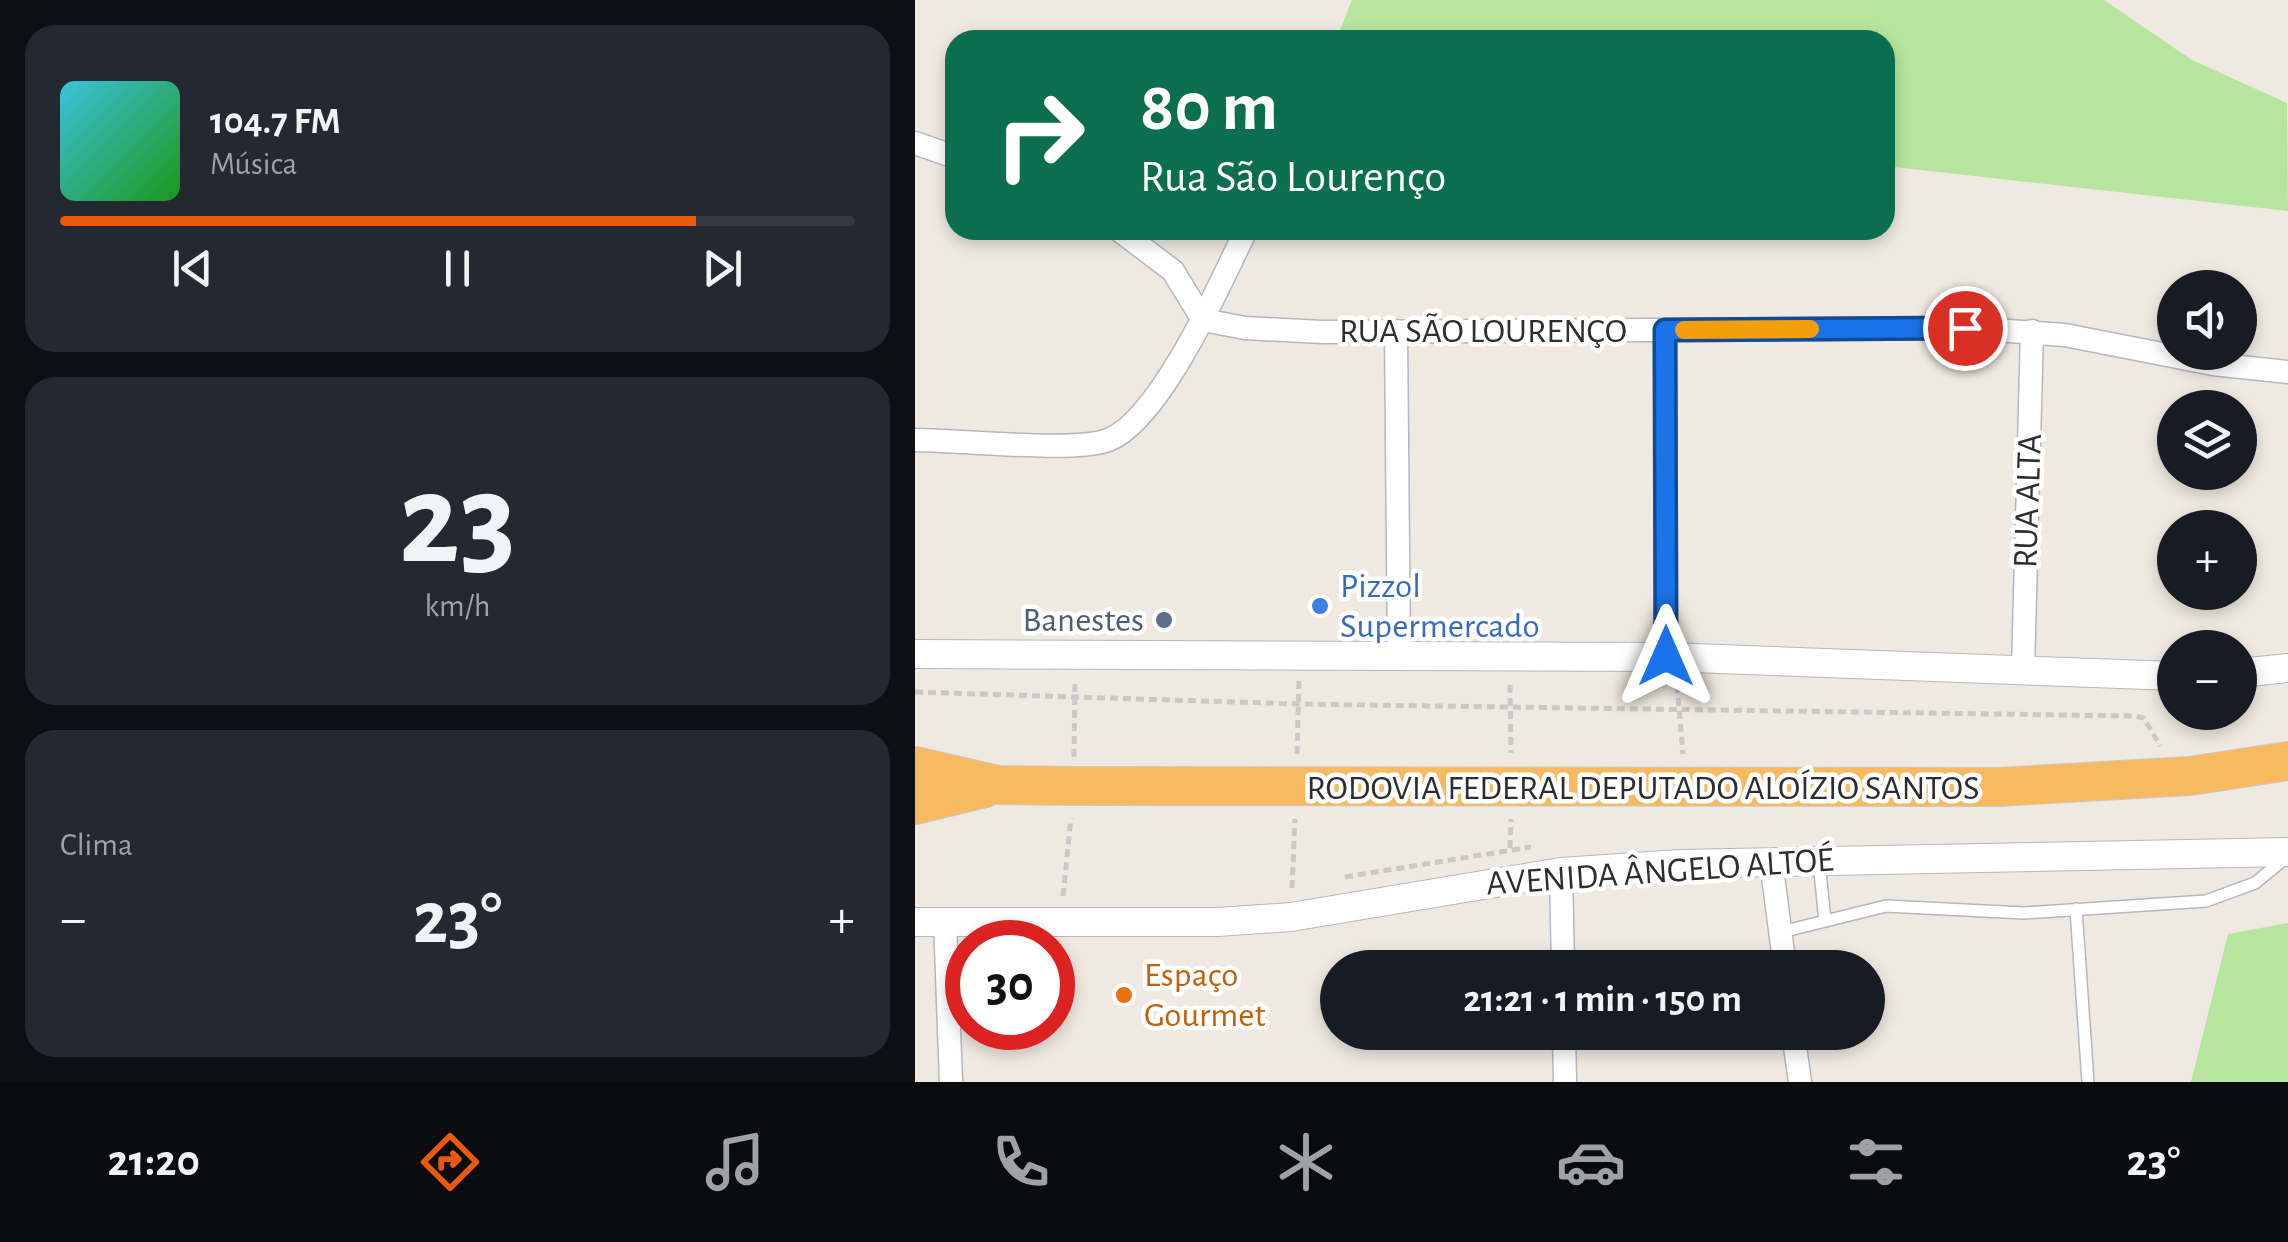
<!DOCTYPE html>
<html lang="pt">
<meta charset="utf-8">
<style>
body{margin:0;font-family:"Alegreya Sans",sans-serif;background:#242831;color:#f1f3f6;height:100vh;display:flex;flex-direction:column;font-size:38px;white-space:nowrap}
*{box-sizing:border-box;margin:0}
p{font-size:32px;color:#9ea1a6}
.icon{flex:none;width:55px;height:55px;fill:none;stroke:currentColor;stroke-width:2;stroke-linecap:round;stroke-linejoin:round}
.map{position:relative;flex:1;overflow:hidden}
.panel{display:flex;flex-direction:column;gap:25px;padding:25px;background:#0d0f14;width:915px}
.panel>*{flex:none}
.top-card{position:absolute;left:30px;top:30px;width:950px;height:210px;border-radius:30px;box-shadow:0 5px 15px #0003;background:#0b6e4f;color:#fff;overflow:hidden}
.tools{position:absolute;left:1242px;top:270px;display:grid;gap:20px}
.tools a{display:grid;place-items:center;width:100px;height:100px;border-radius:50%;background:#171b24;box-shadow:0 5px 15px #0003;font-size:50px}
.speed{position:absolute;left:30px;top:920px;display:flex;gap:20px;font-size:50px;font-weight:700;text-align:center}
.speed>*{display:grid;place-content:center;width:130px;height:130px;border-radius:50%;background:#171b24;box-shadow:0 5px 15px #0003;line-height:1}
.speed .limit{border:15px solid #d22;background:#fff;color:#111}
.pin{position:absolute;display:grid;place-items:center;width:85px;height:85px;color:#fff;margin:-42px;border:5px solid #fff;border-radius:50%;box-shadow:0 2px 10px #0007}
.me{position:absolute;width:110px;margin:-55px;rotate:0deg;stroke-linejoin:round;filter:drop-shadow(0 0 8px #0008)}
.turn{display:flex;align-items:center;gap:35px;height:210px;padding:0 30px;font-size:45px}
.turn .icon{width:130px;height:130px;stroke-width:2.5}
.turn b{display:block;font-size:70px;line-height:85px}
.big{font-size:75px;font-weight:700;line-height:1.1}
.panel .widget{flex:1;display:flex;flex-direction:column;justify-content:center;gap:15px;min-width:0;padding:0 35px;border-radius:30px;background:#242831}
.panel .dial{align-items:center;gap:0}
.dial b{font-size:130px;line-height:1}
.song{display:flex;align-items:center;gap:30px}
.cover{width:120px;height:120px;border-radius:15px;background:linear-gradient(135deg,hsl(190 70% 55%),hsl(120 70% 35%))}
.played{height:10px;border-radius:5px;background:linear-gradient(90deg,#ea580c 80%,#363941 80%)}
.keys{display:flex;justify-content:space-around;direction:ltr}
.heat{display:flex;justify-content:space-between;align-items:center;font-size:55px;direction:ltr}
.trip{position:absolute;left:405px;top:950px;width:565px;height:100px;border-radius:50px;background:#171b24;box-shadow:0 5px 15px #0003;font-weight:700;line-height:100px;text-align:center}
.menu{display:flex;height:160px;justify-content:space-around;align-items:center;background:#090b0e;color:#9ea1a6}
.menu .icon{width:70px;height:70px}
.menu .active{color:#ea580c}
.menu b{font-size:45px;color:#f1f3f6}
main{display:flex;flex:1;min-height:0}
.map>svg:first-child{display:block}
</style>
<main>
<section class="panel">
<div class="widget">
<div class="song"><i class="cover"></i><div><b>104.7 FM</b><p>Música</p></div></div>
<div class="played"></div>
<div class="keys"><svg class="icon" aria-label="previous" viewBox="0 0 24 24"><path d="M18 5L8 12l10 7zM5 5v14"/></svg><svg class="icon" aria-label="pause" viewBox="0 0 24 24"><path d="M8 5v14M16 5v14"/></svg><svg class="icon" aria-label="next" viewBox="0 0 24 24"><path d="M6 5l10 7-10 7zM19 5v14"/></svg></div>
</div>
<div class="widget dial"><b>23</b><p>km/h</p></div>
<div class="widget"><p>Clima</p>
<div class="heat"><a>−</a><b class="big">23°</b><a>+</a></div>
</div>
</section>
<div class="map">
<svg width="1373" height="1082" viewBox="0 0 1373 1082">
<rect width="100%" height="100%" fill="#efe9e1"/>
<!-- green -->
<path fill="#b6e59e" d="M437,0H1189L1277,60L1372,103L1373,211L970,166V40H421Z
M1373,923V1082H1276L1313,934Z"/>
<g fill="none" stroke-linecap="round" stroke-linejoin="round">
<defs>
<path id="service" d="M904,862L910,921
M1161,909L1173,1082
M866,932L971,906L1109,913L1291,901L1340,883L1373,856"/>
<path id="minor" d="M0,143L40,157
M204,230L258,271L288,320
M288,320L330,328L407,332L1050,328L1150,335L1298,364L1373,372
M750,330L751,657
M481,331L484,657
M0,440C42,440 160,453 193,440C245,421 307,280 331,230
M1108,670L1117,331
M856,861L870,968
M646,872L648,968
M30,921L36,1082
M649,1032L650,1082
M878,1032L885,1082"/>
<path id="tertiary" d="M0,654L751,657L1260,676
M1325,673L1373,668
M0,922H303L376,917L646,872L765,864L1373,852"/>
<path id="trunk" d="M0,766L83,785L159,786L1083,787L1275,776L1373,761
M0,805L70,788"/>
</defs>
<!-- service casing -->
<use href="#service" stroke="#b4b7c1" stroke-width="14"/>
<!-- minor casing -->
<use href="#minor" stroke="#b4b7c1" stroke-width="25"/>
<!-- tertiary casing -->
<use href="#tertiary" stroke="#b4b7c1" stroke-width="30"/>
<!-- trunk casing -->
<use href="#trunk" stroke="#c9c9c9" stroke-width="40"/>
<!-- path -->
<path stroke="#c9c9c9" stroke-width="5" stroke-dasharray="8 5" stroke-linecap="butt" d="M595,685L596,753
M762,685L768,754
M0,692L383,704L1219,716L1229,718L1245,746
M382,754L384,680
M159,757L160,683
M595,848L596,819
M430,877L616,847
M377,888L380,819
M148,896L156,818"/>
<!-- service -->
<use href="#service" stroke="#fff" stroke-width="11"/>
<!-- minor -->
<use href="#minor" stroke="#fff" stroke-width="22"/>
<!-- tertiary -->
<use href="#tertiary" stroke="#fff" stroke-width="28"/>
<!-- trunk -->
<use href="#trunk" stroke="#f8ba60" stroke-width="38"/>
</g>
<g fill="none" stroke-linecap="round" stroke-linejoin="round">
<defs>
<path id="route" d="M751,656L750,330L1050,328"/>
</defs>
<!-- route casing -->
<use href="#route" stroke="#114b97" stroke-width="25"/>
<!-- route -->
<use href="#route" stroke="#1a73e8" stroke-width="18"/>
<!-- slow -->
<path stroke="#f59e0b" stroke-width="18" d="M769,330L895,329"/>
</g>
<!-- markers -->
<circle fill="#3f7fe0" stroke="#fff" stroke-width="4" cx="405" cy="606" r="10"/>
<circle fill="#5c6f8a" stroke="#fff" stroke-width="4" cx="249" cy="620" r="10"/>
<circle fill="#e8710a" stroke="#fff" stroke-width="4" cx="209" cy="995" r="10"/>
<g text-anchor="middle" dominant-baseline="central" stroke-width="9" stroke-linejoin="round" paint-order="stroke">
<!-- street labels -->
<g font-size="35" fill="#2e2e2e" stroke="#fff">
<text x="568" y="331">RUA SÃO LOURENÇO</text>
<text transform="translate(1113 501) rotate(-88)">RUA ALTA</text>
<text x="728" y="788">RODOVIA FEDERAL DEPUTADO ALOÍZIO SANTOS</text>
<text transform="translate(745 872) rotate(-4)">AVENIDA ÂNGELO ALTOÉ</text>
</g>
<!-- shop labels -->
<g font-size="35" fill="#366cbe" stroke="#fff" text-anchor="start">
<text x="425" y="586">Pizzol<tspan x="425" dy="40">Supermercado</tspan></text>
</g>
<!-- service labels -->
<g font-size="35" fill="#4e5e75" stroke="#fff" text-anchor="end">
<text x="229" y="620">Banestes</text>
</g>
<!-- food labels -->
<g font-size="35" fill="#c56008" stroke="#fff" text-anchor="start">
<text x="229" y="975">Espaço<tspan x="229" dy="40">Gourmet</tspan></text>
</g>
</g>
</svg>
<div class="tools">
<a><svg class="icon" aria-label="sound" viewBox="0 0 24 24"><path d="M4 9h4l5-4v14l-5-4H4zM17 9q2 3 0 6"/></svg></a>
<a><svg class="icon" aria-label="layers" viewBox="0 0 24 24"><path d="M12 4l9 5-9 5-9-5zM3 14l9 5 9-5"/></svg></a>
<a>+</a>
<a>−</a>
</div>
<div class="speed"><div class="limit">30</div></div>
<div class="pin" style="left:1050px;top:328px;background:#d93025"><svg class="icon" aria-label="arrive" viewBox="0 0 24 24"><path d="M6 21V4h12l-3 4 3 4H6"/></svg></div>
<svg class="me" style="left:751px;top:656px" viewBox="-20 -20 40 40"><path d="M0-17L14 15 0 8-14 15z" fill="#1a73e8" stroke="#fff" stroke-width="4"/></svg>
<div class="trip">21:21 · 1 min · 150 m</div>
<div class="top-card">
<div class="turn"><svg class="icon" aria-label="right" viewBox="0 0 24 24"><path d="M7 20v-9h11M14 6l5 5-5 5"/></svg><div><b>80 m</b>Rua São Lourenço</div></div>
</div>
</div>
</main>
<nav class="menu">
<b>21:20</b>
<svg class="icon active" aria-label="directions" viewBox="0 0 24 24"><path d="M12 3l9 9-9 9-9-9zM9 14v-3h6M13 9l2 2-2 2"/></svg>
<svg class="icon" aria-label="music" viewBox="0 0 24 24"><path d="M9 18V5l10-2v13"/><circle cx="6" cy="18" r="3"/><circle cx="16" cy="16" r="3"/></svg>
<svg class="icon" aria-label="phone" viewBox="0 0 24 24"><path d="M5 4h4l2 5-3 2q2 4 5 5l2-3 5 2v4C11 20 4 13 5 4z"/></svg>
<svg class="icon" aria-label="climate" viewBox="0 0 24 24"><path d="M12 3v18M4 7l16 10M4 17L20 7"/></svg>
<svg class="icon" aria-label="car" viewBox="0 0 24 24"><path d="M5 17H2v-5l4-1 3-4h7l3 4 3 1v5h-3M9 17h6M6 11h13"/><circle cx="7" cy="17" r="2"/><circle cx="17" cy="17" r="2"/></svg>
<svg class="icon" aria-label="filters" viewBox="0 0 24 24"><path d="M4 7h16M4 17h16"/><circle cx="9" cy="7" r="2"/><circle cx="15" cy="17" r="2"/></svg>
<b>23°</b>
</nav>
